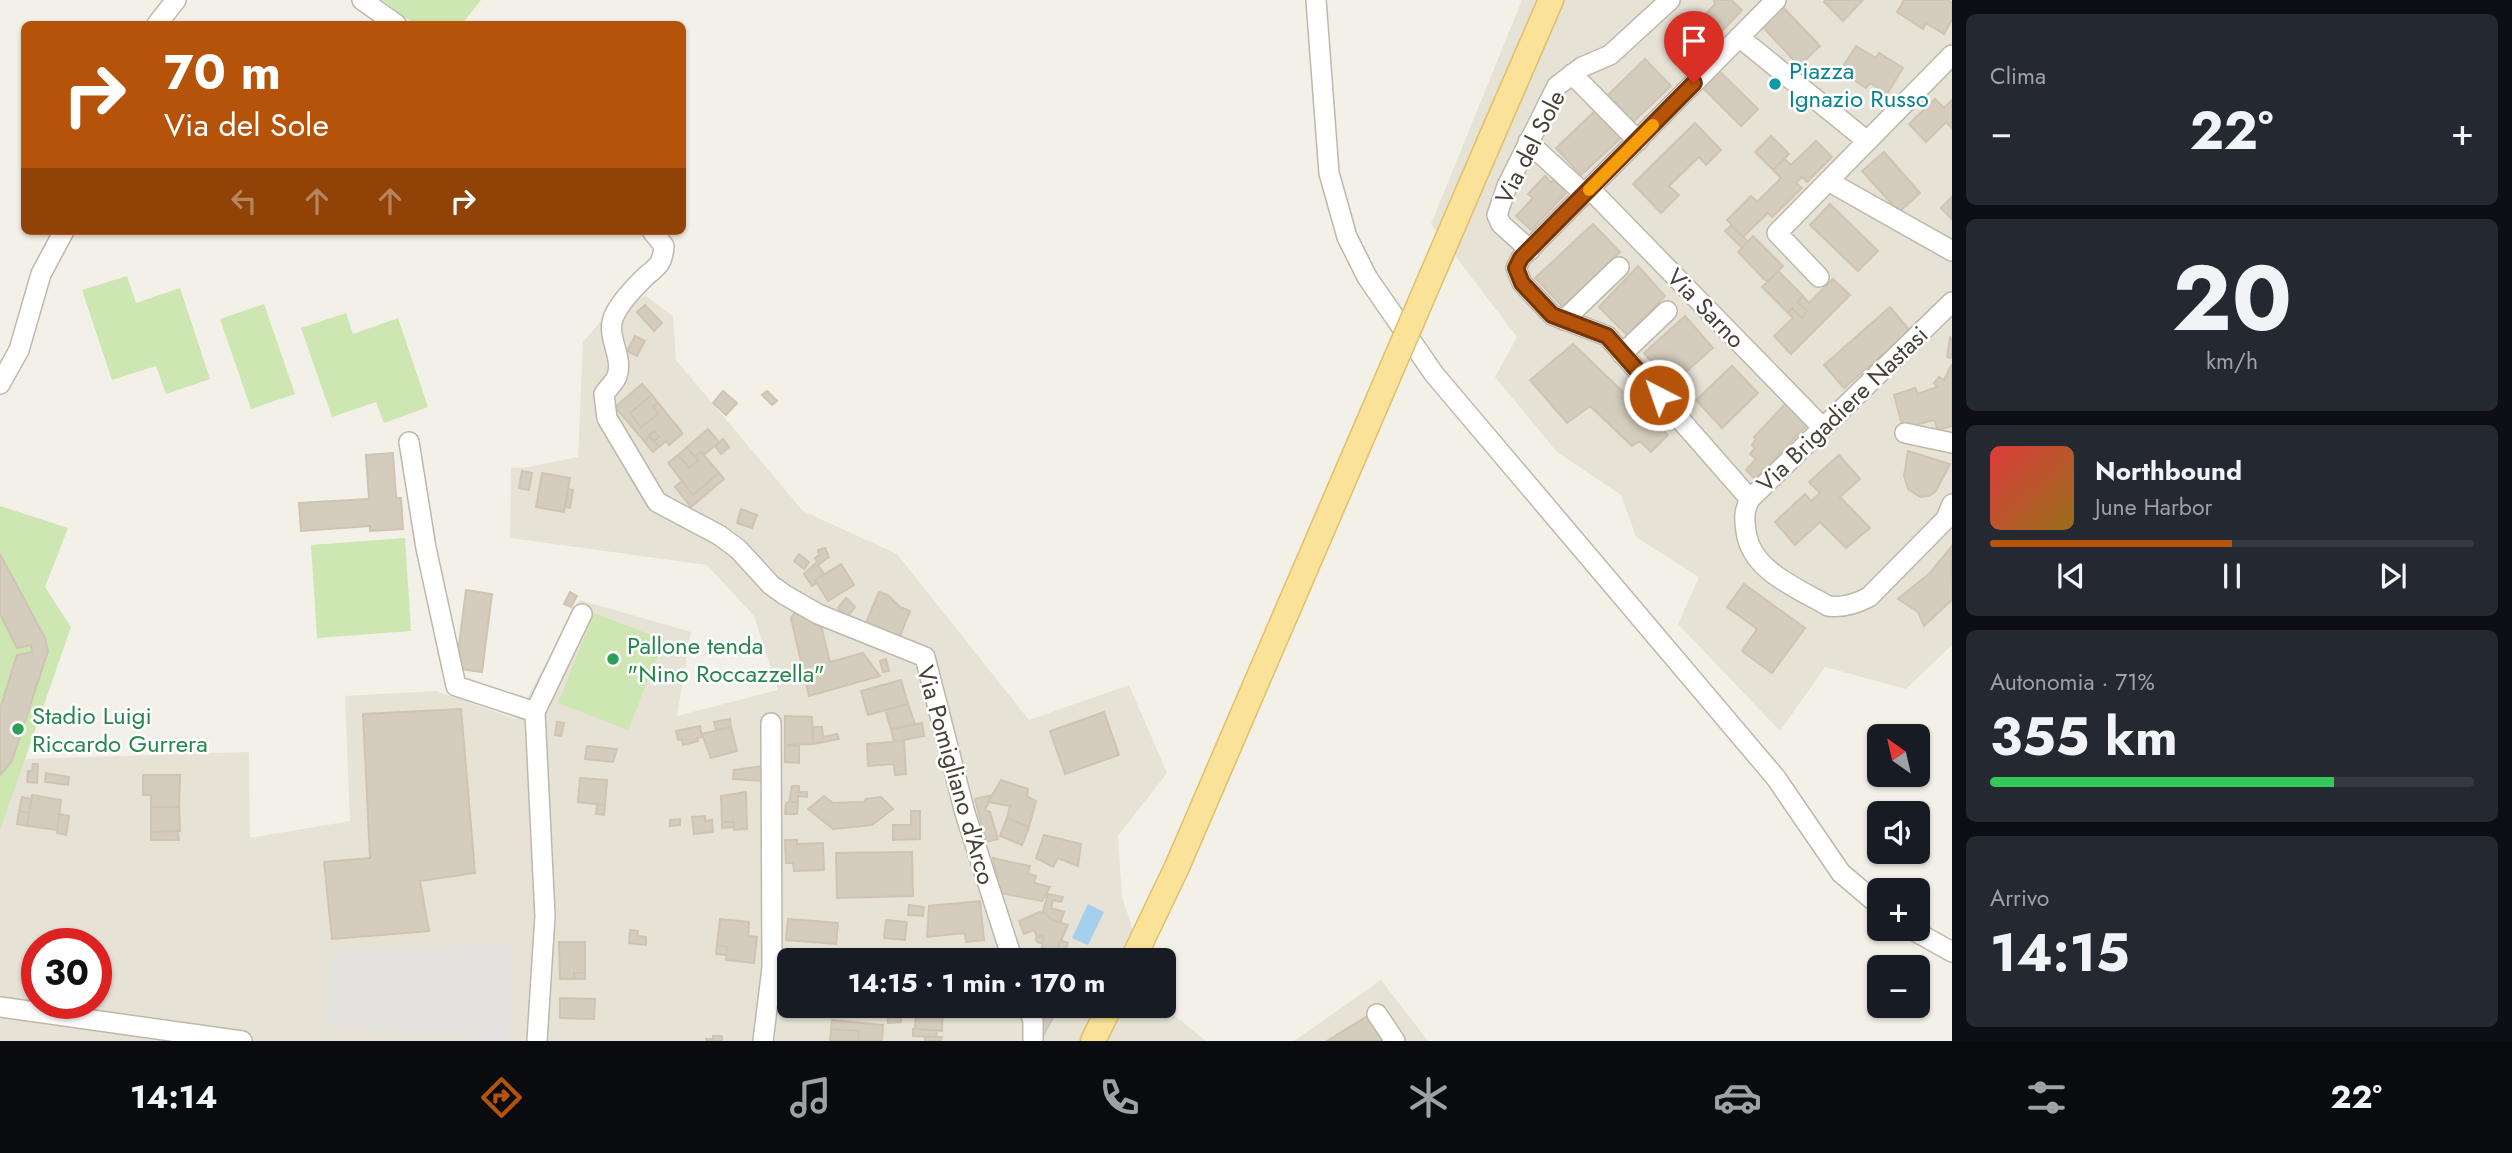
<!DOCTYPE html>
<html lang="it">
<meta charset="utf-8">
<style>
body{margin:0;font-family:Jost,sans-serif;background:#242831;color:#f1f3f6;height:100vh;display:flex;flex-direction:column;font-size:26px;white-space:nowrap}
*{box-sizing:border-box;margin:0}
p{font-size:23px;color:#9ea1a6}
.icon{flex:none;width:38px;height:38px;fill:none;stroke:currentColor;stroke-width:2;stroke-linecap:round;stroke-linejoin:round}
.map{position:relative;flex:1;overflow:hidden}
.side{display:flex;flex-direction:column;gap:14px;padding:14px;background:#0d0f14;width:560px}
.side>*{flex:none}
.banner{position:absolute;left:21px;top:21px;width:665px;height:214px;border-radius:10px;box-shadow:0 2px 5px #0004;background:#b45309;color:#fff;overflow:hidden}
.needle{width:46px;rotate:326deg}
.buttons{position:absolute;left:1867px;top:724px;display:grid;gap:14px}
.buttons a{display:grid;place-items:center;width:63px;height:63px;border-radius:10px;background:#171b24;box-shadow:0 2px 5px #0004;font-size:35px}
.speed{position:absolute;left:21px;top:928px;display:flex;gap:14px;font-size:35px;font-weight:700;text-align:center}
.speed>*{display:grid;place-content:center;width:91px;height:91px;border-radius:50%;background:#171b24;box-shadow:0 2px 5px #0004;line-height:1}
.speed .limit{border:10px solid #d22;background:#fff;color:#111}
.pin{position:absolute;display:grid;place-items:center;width:60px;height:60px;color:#fff;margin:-72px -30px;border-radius:50% 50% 50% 0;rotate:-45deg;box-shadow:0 0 7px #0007}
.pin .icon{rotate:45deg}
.me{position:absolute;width:77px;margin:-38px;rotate:319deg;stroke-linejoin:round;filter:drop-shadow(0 0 5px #0008)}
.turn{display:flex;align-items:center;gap:24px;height:147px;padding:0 28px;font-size:32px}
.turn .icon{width:91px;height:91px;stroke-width:2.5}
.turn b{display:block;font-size:49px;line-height:60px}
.lanes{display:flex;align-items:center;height:66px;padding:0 28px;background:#0003;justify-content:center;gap:35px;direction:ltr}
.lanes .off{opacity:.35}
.big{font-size:52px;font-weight:700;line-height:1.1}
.side .tile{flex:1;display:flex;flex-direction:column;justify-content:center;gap:10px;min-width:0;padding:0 24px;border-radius:10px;background:#242831}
.side .dial{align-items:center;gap:0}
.dial b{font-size:91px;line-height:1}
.song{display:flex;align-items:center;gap:21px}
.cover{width:84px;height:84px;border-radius:10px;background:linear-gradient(135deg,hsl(0 70% 55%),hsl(40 70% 35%))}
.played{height:7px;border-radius:4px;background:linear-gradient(90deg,#b45309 50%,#363941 50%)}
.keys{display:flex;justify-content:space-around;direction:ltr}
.heat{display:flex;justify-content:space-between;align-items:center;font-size:38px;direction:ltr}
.charge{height:10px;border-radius:5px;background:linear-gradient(90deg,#34c759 71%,#363941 0)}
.trip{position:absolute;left:777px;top:948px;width:399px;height:70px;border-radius:10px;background:#171b24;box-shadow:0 2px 5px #0004;font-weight:700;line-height:70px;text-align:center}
.tab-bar{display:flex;height:112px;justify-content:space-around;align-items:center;background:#090b0e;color:#9ea1a6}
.tab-bar .icon{width:49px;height:49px}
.tab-bar .current{color:#b45309}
.tab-bar b{font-size:32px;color:#f1f3f6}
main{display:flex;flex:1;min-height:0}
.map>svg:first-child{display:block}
</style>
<main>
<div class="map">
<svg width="1952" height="1041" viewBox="0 0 1952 1041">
<rect width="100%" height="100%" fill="#f3f0e8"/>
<!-- residential -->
<path fill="#e7e2d6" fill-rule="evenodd" d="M1522,0H1952V645L1906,689L1825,667L1780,731L1678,624L1699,577L1636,537L1621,495L1557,452L1495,377L1517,337L1431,224Z
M646,296L673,316L676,360L803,511L897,554L1029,720L1129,685L1167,773L1118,836L1122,897L1143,961H789V1006H1163L1206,1041H0V831L25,759L249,752L250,838L350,821L345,696L436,691L516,719L580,600L691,632L677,716L778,690L754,616L707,565L510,538L511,468L527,467L578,457L583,342L615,304ZM37,943H96V1003H37Z
M1381,980L1428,1041H1294Z"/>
<!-- green -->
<path fill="#cde6b2" d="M382,0H481L462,24H414Z
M127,276L136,303L180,288L210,379L166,394L156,366L112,380L82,290Z
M264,304L295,394L251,409L220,319Z
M346,313L353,334L398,318L428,407L384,423L376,402L332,417L301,328Z
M0,506L68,528L45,587L71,627L0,831Z
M405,538L411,631L317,638L311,545Z
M594,613L664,640L628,730L558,703Z"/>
<!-- parking -->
<path fill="#e4e2df" d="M512,943L510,1041L325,1026L333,951Z"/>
<!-- water -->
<path fill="#a6ceed" d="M1088,904L1104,912L1088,945L1072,938Z"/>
<!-- building -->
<path fill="#d4ccbd" stroke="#cfc4b1" stroke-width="2" d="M1714,0H1731L1742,10L1703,51L1682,32L1694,20L1697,23L1715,4Z
M1825,0H1863L1843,21L1824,2Z
M1904,0H1947L1952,3V20L1944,34L1926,23L1923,29L1897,12Z
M1782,6L1820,46L1799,66L1762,26Z
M1856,46L1876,58L1879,53L1903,68L1887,94L1870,83L1866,88L1840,71Z
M1645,59L1671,86L1633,122L1608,95Z
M1717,69L1758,109L1741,126L1701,86Z
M1935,99L1944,108L1952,100V128L1946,122L1926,142L1909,124Z
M1595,111L1621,138L1581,175L1556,148Z
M1695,123L1721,150L1706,165L1699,157L1669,186L1679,195L1661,213L1633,184Z
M1771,136L1789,154L1773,170L1755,152Z
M1816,141L1832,157L1807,182L1802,177L1796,183L1802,188L1772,217L1768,213L1743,237L1727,220L1751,196L1757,202L1781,178L1773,170L1785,159L1791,165Z
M1884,152L1920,193L1899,212L1862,171Z
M1545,176L1551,183L1553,180L1567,192L1531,230L1516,216L1533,198L1528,194Z
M1952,197V219L1941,208Z
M1830,204L1878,251L1858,271L1810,225Z
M1593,224L1620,252L1563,307L1535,278Z
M1732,225L1748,242L1742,248L1725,231Z
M1753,236L1783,266L1767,282L1738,252Z
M1638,266L1665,296L1627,335L1599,307Z
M1778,271L1803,296L1797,302L1807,311L1802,318L1792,308L1788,313L1762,287Z
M1833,279L1850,295L1791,354L1774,336L1793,318L1788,313L1792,308L1802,318L1807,311L1797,302L1803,296L1809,303Z
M645,305L662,323L654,331L637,312Z
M1890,307L1910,331L1844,388L1824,365Z
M1685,316L1713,348L1672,384L1644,353Z
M635,336L645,341L637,356L627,351Z
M1950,337L1952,338V358L1947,357Z
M1573,344L1668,435L1651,452L1640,441L1632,446L1590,406L1567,423L1530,380Z
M1952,364V426L1938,430L1934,420L1903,428L1894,395L1915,388L1918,394L1937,387L1934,383L1939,377L1944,380Z
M1732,366L1758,393L1722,428L1696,400Z
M642,384L652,395L630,413L641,427L658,414L653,407L658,403L681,431L682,434L669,445L666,441L659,447L654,441L659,437L654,431L644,441L615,407Z
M723,391L737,403L726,415L713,403Z
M767,391L777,401L772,405L762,395Z
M652,395L658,403L653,407L658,414L641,427L630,413Z
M1786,403L1808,424L1755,479L1746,470L1756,459L1750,454L1755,448L1752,445L1756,439L1754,437Z
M708,429L719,442L704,455L701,452L695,457L687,447Z
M654,431L659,437L654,441L649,435Z
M650,437L659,447L653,452L644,441Z
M723,439L729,447L721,454L715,446Z
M687,447L698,461L689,468L678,455Z
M1908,451L1950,464L1936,491L1929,496L1920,497L1908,489L1904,476Z
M701,452L719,473L693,495L668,463L678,455L689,468L698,461L695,457Z
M393,453L396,498H401L403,529L370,531V526L301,531L299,503L369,499L366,455Z
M1839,455L1860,479L1840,497L1870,528L1846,548L1820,522L1795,545L1775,522L1805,494L1811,501L1820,493L1809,482Z
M522,471L532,473L529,490L519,488Z
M542,473L570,478L564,512L536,507Z
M719,473L724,479L691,507L675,487L682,481L693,495Z
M568,489L573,490L570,508L566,507Z
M741,509L757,515L752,528L737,523Z
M1951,547L1952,600L1924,626L1918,612L1898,599L1930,573Z
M825,548L829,557L818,565L824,574L815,580L817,583L812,586L804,574L817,562L815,558L819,555L818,550Z
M0,554L45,638L48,651L12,761L0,775V709L17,655L32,652L31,645L17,648L0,614Z
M799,554L809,562L804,569L794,561Z
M841,564L854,585L828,601L815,580Z
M1744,584L1805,628L1772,673L1742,651L1757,629L1727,607Z
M466,590L492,594L482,672L461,669L458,653Z
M570,592L577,596L571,607L564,604Z
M879,592L888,595L900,607L910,611L899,639L865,625Z
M846,598L855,607L847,617L838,608Z
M797,609L820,622L830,662L863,653L880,676L809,696L791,618Z
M886,659L889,671L883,672L880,661Z
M901,680L908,704L868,715L861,691Z
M908,704L915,724L891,729L885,710Z
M461,709L475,873L420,881L429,931L332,939L324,862L370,858L363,714Z
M1104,712L1119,755L1065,774L1050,731Z
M785,716L812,717L813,744L785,745Z
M730,719L731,727L716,730L714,722Z
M557,722L564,723L561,736L555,735Z
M922,723L924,736L894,742L891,729Z
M700,726L702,737L697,738L698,741L683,745L682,739L678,740L676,731Z
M731,727L737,751L711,758L702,734Z
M813,727H822L823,737L837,734L839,739L813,744Z
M904,741L906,774L895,775L894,764L868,766L867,744Z
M785,745L799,746V763L785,762Z
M587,746L617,749L613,762L585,759Z
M33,764H38L37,783L27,782L28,771H32Z
M764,766L763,781L733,779L734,770Z
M46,773L69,777L68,785L45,782Z
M143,775H180L179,807H151V795H143Z
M580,778L607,780L605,805L578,802Z
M1001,780L1028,789L1027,796L1036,801L1029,827L1007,818L1010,806L988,802Z
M792,786H799V792H807V797L798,796V802H789Z
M746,792L747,829L734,830V822H722L721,796Z
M32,795L61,800L57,830L27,826Z
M992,795L985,810L990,812L998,839L986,842L975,799Z
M824,796L833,803L864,802L866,799L881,797L893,809L872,825L833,829L808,809Z
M22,797L32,799L29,813L19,811Z
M789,802H798L797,814H785L786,803Z
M597,804L605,805L604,815L596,814Z
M151,807H179L180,831L151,832Z
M19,811L29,813L27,826L17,824Z
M911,811H920V839L893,840V825H911Z
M59,814L69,816L66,835L57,833Z
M705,816V821L712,820L713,832L694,834L692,817Z
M1007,818L1029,827L1022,845L1000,836Z
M680,819V825L670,826V820Z
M722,822H734V827L722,828Z
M178,831L179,840H151V832Z
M1044,835L1081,844L1078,866L1058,858L1053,867L1036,858Z
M785,840H797V844L823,843L824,870L794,871L793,863H786Z
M912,852L913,896L837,898L836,853Z
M993,858L1030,866L1028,874L1036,876L1034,883L1050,887L1042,901L1000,893Z
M1048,894L1063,897L1061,902L1053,900L1051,908L1064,912L1060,923L1050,919L1046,913L1042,914Z
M980,901L984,940L966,942L965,933L927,937L929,906Z
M909,905L924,907L923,916L908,915Z
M1040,912L1042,914L1046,913L1050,919L1068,925L1055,953L1042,947L1044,937H1037L1034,930L1024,934L1019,921Z
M720,919L749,922L748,936L757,937L754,963L726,960L727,947L717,945Z
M788,919L838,923L836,944L786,940Z
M886,920L907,922L905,940L884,938Z
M630,930L638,931L637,936L646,937V945L629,943Z
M1036 939a4 4 0 1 1 8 0a4 4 0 1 1-8 0Z
M1061,940L1068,943L1061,961H1048L1038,957L1042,947L1055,953Z
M559,942H585V973H574V979H560Z
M717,945L727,947L726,955L716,954Z
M574,973H585V979H574Z
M560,998L595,999L594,1019L560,1018Z
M917,1006H924V1015L916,1014Z
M924,1006H943L942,1031L915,1029L916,1014L924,1015Z
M1033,1006L1059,1007L1043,1036Z
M900,1009L901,1022L888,1023L887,1010Z
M1369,1015L1386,1041H1327Z
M832,1020L883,1025L882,1041H858L859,1031L831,1029Z
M831,1029L859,1031L858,1041H830Z
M913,1029L937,1030L936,1037L913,1036Z
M713,1036H722V1041H706V1039H713Z
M925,1037H942L941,1041H925Z"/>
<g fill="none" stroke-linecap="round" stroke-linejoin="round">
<defs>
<path id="minor" d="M362,0L396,24
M1316,0L1329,173L1347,237L1367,277L1434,374L1776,778L1841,873L1880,906
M157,24L176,0
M1739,37L1867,141
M1572,74L1638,141
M1528,142L1578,188
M1828,181L1952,251
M1590,189L1823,428
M652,231L664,246C662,269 655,266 641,281C632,290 619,305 614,316C605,336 624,356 617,376C615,382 608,388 604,394L607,418L657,502L719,535L738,549L771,585L785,595L818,614L925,657L965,813L1013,961
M1530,250L1501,224L1497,215L1507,186L1557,86L1582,67L1610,55L1670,0
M1819,277L1777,233L1952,55
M1952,302L1750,499C1744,510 1744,518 1746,531C1751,571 1796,587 1828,606C1843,608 1856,604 1869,597L1946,519L1952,504
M1564,320L1619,267
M1622,354L1667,311
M0,384L19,350L41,274L64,231
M1905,433L1952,443
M409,442L426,548L456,686L535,712L545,916L537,1041
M1750,499L1607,336L1552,315L1522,283L1516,268L1521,258L1776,0
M535,712L582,614
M1911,929L1952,952
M1028,1006L1033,1021V1041
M0,1007L242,1041
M1377,1014L1395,1041
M763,1041L772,968L771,723"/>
<path id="major" d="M1488,145L1551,0
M1132,961L1177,867
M1093,1041L1110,1006"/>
</defs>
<!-- minor casing -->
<use href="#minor" stroke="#beb8aa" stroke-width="22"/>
<!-- major casing -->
<use href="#major" stroke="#dfbf6a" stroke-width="27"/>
<!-- minor -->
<use href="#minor" stroke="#fff" stroke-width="19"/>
<!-- major -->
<use href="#major" stroke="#fae299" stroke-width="24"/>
<defs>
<path id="major-bridge" d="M1177,867L1488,145"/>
</defs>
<!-- major-bridge casing -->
<use href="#major-bridge" stroke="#dfbf6a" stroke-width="27" stroke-linecap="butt"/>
<!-- major-bridge -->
<use href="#major-bridge" stroke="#fae299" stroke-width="24"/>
</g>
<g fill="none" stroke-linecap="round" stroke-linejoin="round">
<defs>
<path id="route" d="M1659,395L1607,336L1552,315L1522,283L1516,268L1521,258L1694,83"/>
</defs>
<!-- route casing -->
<use href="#route" stroke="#753606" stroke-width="18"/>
<!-- route -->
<use href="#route" stroke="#b45309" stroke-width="12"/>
<!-- slow -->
<path stroke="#f59e0b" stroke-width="12" d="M1589,190L1653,125"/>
</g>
<!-- markers -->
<circle fill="#0f9aa8" stroke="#fff" stroke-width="2.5" cx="1775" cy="84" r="7"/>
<g fill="#2e9e5b" stroke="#fff" stroke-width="2.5">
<circle cx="613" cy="659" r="7"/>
<circle cx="18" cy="729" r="7"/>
</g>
<g text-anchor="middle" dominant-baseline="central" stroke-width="5" stroke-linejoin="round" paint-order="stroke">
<!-- culture labels -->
<g font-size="24" fill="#0d838f" stroke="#fff" text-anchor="start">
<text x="1789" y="70">Piazza<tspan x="1789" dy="28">Ignazio Russo</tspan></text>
</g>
<!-- street labels -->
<g font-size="24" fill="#464037" stroke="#fff">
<text transform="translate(1530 147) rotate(-63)">Via del Sole</text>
<text transform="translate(1706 308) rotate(46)">Via Sarno</text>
<text transform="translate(1842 409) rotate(-44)">Via Brigadiere Nastasi</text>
<text transform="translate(956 775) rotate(74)">Via Pomigliano d'Arco</text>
</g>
<!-- leisure labels -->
<g font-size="24" fill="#27864d" stroke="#fff" text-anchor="start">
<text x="627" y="645">Pallone tenda<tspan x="627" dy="28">"Nino Roccazzella"</tspan></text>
<text x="32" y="715">Stadio Luigi<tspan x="32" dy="28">Riccardo Gurrera</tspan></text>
</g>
</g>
</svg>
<div class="buttons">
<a><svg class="needle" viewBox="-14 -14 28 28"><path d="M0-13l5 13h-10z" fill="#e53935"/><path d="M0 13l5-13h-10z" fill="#9ea1a6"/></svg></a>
<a><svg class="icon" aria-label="sound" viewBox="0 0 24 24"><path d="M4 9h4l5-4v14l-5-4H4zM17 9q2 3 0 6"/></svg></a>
<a>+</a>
<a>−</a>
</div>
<div class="speed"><div class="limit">30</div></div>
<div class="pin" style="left:1694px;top:83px;background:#d93025"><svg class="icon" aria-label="arrive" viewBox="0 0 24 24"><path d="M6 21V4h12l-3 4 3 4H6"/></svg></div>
<svg class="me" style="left:1659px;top:395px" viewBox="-20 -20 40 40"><circle r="17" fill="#b45309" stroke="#fff" stroke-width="3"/><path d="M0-11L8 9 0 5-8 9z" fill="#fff"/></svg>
<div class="trip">14:15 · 1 min · 170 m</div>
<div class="banner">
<div class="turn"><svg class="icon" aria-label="right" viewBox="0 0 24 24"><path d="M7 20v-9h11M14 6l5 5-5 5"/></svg><div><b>70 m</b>Via del Sole</div></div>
<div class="lanes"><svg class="icon off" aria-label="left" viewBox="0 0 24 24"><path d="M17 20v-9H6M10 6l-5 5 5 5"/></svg><svg class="icon off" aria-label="ahead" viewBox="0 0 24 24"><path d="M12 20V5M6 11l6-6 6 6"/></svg><svg class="icon off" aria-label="ahead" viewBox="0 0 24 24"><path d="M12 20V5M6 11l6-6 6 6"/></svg><svg class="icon" aria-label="right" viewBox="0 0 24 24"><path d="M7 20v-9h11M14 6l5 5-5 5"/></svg></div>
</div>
</div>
<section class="side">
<div class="tile"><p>Clima</p>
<div class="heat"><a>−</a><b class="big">22°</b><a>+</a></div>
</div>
<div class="tile dial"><b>20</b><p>km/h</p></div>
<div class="tile">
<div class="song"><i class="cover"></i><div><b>Northbound</b><p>June Harbor</p></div></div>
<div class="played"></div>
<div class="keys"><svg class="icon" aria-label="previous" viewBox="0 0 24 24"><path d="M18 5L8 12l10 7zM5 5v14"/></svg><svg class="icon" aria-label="pause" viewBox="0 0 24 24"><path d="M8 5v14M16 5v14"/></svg><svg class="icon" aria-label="next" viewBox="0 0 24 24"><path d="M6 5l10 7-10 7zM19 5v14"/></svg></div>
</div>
<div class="tile"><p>Autonomia · 71%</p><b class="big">355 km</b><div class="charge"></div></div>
<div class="tile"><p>Arrivo</p><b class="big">14:15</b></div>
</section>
</main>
<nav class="tab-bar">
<b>14:14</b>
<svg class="icon current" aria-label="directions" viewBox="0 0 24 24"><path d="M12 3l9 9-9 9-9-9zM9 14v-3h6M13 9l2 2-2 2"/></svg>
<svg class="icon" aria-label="music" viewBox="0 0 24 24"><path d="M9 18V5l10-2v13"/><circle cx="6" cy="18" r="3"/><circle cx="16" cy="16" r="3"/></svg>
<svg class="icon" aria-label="phone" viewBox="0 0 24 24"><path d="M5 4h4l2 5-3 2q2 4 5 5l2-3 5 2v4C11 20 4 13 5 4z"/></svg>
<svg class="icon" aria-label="climate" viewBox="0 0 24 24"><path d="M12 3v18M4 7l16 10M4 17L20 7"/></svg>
<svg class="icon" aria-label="car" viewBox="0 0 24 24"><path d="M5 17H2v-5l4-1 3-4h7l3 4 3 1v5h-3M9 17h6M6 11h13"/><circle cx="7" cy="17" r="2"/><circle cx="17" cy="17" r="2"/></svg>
<svg class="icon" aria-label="filters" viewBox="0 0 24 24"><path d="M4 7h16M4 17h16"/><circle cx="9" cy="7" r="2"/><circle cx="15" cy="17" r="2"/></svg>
<b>22°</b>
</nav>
